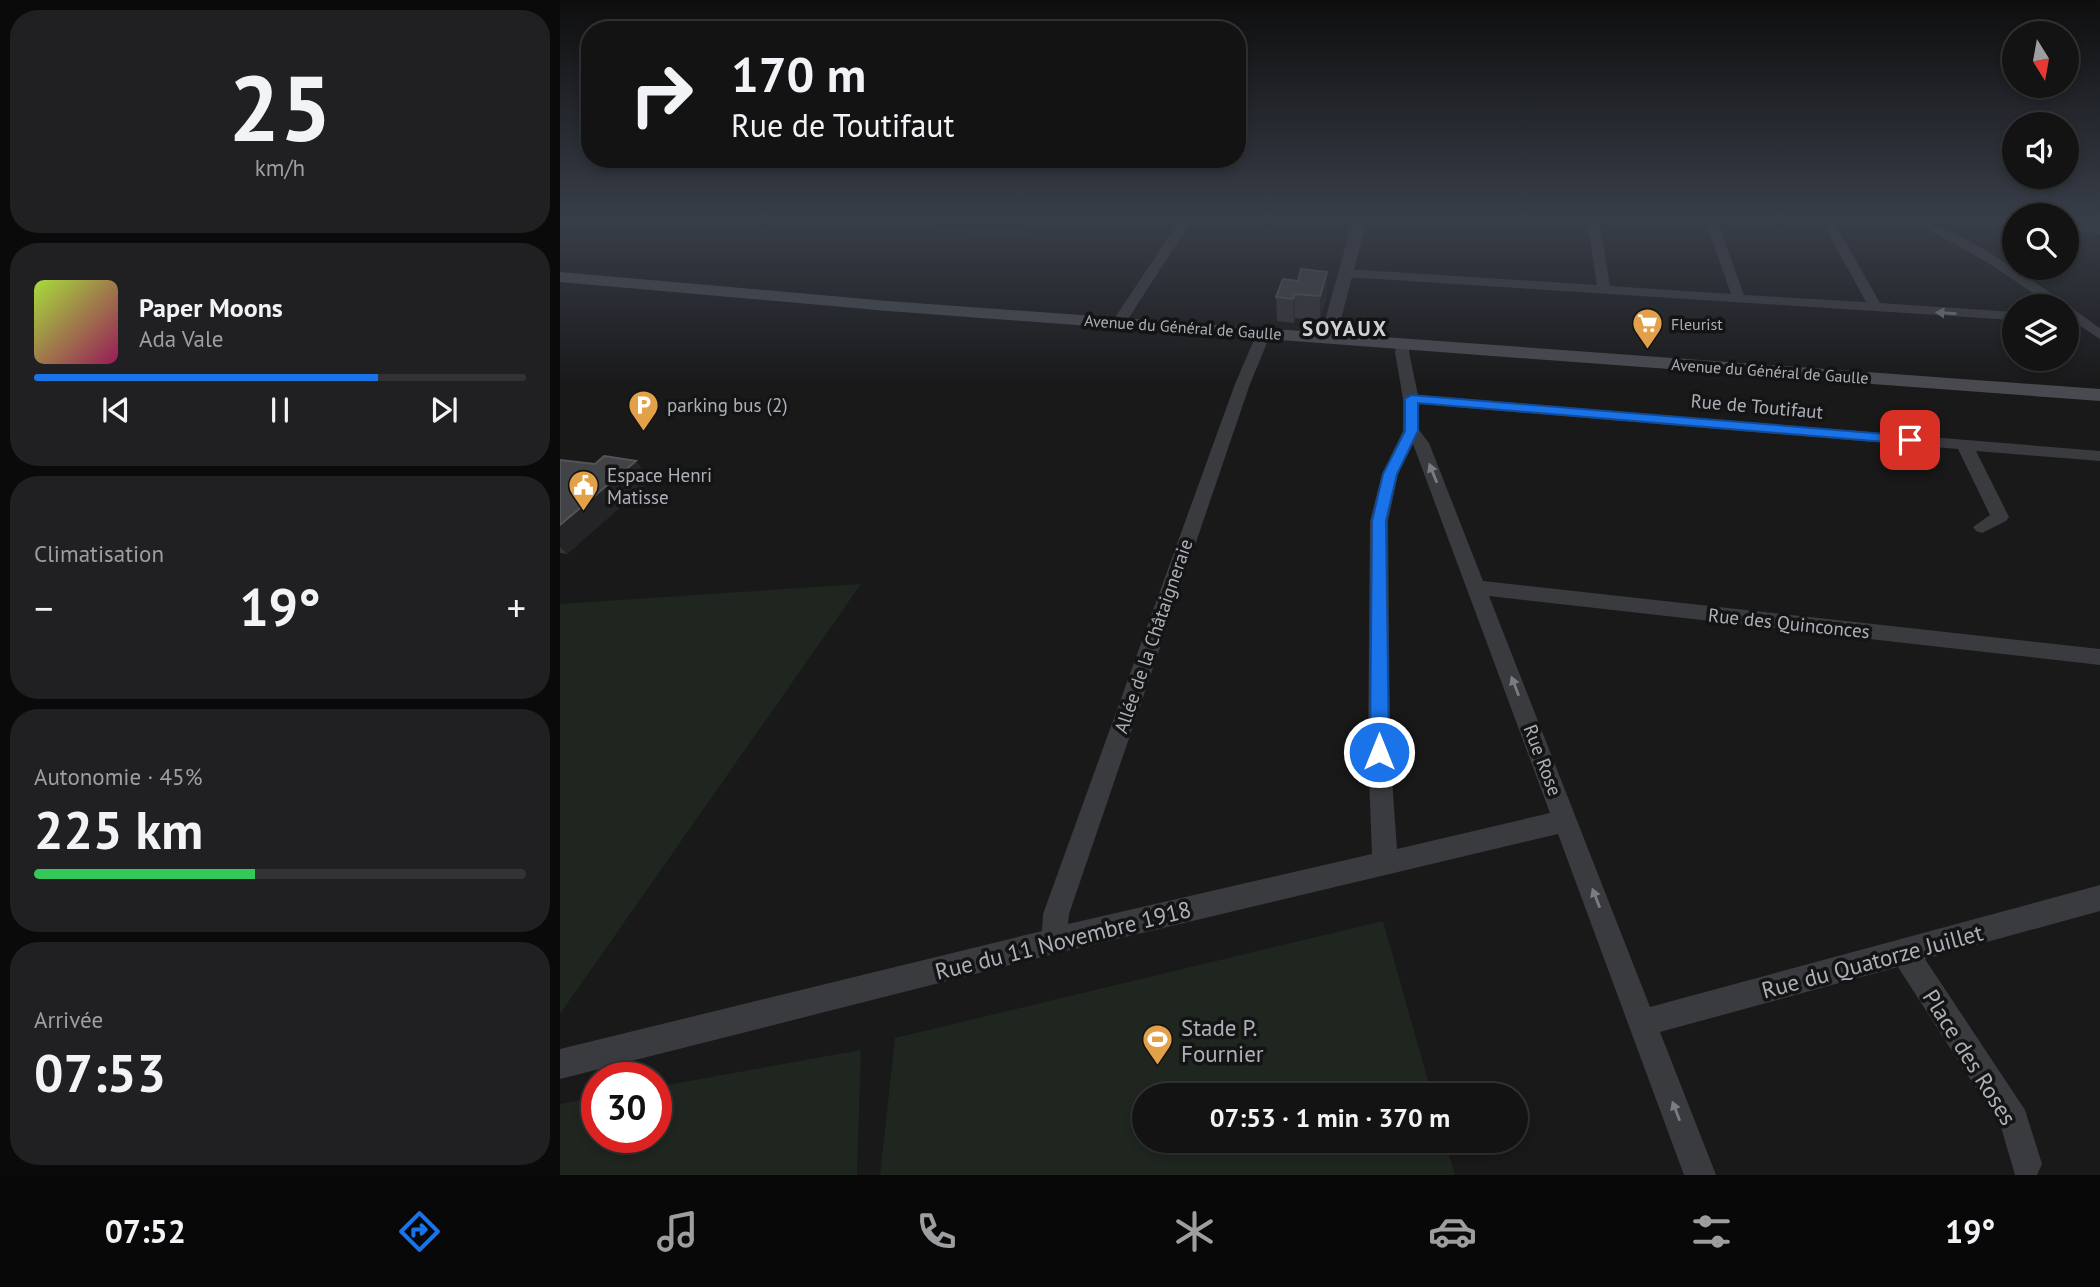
<!DOCTYPE html>
<html lang="fr">
<meta charset="utf-8">
<style>
body{margin:0;font-family:"PT Sans",sans-serif;background:#202022;color:#f1f3f6;height:100vh;display:flex;flex-direction:column;font-size:26px;white-space:nowrap}
*{box-sizing:border-box;margin:0}
p{font-size:23px;color:#9d9ea0}
.icon{flex:none;width:38px;height:38px;fill:none;stroke:currentColor;stroke-width:2;stroke-linecap:round;stroke-linejoin:round}
.map{position:relative;flex:1;overflow:hidden}
.side{display:flex;flex-direction:column;gap:10px;padding:10px;background:#0a0a0b;width:560px}
.side>*{flex:none}
.banner{position:absolute;left:21px;top:21px;width:665px;height:147px;border-radius:28px;box-shadow:0 4px 10px #0003,0 0 0 2px #323234;background:#131314;color:#f1f3f6;overflow:hidden}
.needle{width:46px;rotate:169deg}
.tools{position:absolute;left:1442px;top:21px;display:grid;gap:14px}
.tools a{display:grid;place-items:center;width:77px;height:77px;border-radius:50%;background:#131314;box-shadow:0 4px 10px #0003,0 0 0 2px #323234;font-size:35px}
.speed{position:absolute;left:21px;top:1062px;display:flex;gap:14px;font-size:35px;font-weight:700;text-align:center}
.speed>*{display:grid;place-content:center;width:91px;height:91px;border-radius:50%;background:#131314;box-shadow:0 4px 10px #0003,0 0 0 2px #323234;line-height:1}
.speed .limit{border:10px solid #d22;background:#fff;color:#111}
.pin{position:absolute;display:grid;place-items:center;width:60px;height:60px;color:#fff;margin:-30px;border-radius:14px;box-shadow:0 4px 10px #0006}
.me{position:absolute;width:77px;margin:-38px;rotate:0deg;stroke-linejoin:round;filter:drop-shadow(0 0 5px #0008)}
.turn{display:flex;align-items:center;gap:24px;height:147px;padding:0 35px;font-size:32px}
.turn .icon{width:91px;height:91px;stroke-width:2.5}
.turn b{display:block;font-size:49px;line-height:60px}
.big{font-size:52px;font-weight:700;line-height:1.1}
.side .card{flex:1;display:flex;flex-direction:column;justify-content:center;gap:10px;min-width:0;padding:0 24px;border-radius:28px;background:#202022}
.side .dial{align-items:center;gap:0}
.dial b{font-size:91px;line-height:1}
.song{display:flex;align-items:center;gap:21px}
.cover{width:84px;height:84px;border-radius:10px;background:linear-gradient(135deg,hsl(80 70% 55%),hsl(330 70% 35%))}
.played{height:7px;border-radius:4px;background:linear-gradient(90deg,#1a73e8 70%,#323234 70%)}
.keys{display:flex;justify-content:space-around;direction:ltr}
.heat{display:flex;justify-content:space-between;align-items:center;font-size:38px;direction:ltr}
.charge{height:10px;border-radius:5px;background:linear-gradient(90deg,#34c759 45%,#323234 0)}
.trip{position:absolute;left:572px;top:1083px;width:396px;height:70px;border-radius:35px;background:#131314;box-shadow:0 4px 10px #0003,0 0 0 2px #323234;font-weight:700;line-height:70px;text-align:center}
.menu{display:flex;height:112px;justify-content:space-around;align-items:center;background:#080808;color:#9d9ea0}
.menu .icon{width:49px;height:49px}
.menu .on{color:#1a73e8}
.menu b{font-size:32px;color:#f1f3f6}
main{display:flex;flex:1;min-height:0}
.map>svg:first-child{display:block}
</style>
<main>
<section class="side">
<div class="card dial"><b>25</b><p>km/h</p></div>
<div class="card">
<div class="song"><i class="cover"></i><div><b>Paper Moons</b><p>Ada Vale</p></div></div>
<div class="played"></div>
<div class="keys"><svg class="icon" aria-label="previous" viewBox="0 0 24 24"><path d="M18 5L8 12l10 7zM5 5v14"/></svg><svg class="icon" aria-label="pause" viewBox="0 0 24 24"><path d="M8 5v14M16 5v14"/></svg><svg class="icon" aria-label="next" viewBox="0 0 24 24"><path d="M6 5l10 7-10 7zM19 5v14"/></svg></div>
</div>
<div class="card"><p>Climatisation</p>
<div class="heat"><a>−</a><b class="big">19°</b><a>+</a></div>
</div>
<div class="card"><p>Autonomie · 45%</p><b class="big">225 km</b><div class="charge"></div></div>
<div class="card"><p>Arrivée</p><b class="big">07:53</b></div>
</section>
<div class="map">
<svg width="1540" height="1175" viewBox="0 0 1540 1175">
<rect width="100%" height="100%" fill="#19191a"/>
<!-- green -->
<path fill="#1f251f" d="M346,220H480L463,237L338,228Z
M301,584L0,1014V604Z
M823,921L872,1095L584,1096V1141H885L895,1175H320L335,1038Z
M301,1050L297,1175H0V1104L37,1097V1138H96V1087Z"/>
<g fill="none" stroke-linecap="round" stroke-linejoin="round">
<!-- minor -->
<path fill="#3a3b3f" fill-rule="evenodd" d="M620,220H632L570,316L567,325H557L556,316Z
M1027,220H1039L1050,286L1171,294L1145,220H1157L1184,295L1306,302L1261,220H1273L1320,303L1454,312V320L786,277L780,273L786,269L1037,285Z
M1352,220C1391,218 1506,304 1540,328V339L1507,317V306H1492L1430,264Z
M1399,220H1454V226L1405,223Z
M1507,223L1540,226V234L1507,230Z
M704,329L711,333L690,384L509,914L508,924L812,854L808,752L810,521L822,474L843,431V399L835,352L838,340H848L850,343L849,352L858,395L1540,451V461L1416,451L1449,517L1446,521L1422,533L1416,531L1413,527L1430,515L1398,449L859,404V430L869,443L923,581L1540,649V665L929,596L1090,1007L1540,885V911L1365,959L1465,1110L1482,1164L1477,1175H1455L1441,1127L1338,967L1100,1032L1156,1175H1124L998,834L494,954L0,1079V1049L482,931L483,914L675,384L697,333ZM853,444L990,813L837,849L830,752L828,521L838,474Z"/>
<!-- tertiary -->
<path fill="#3a3b3f" fill-rule="evenodd" d="M793,220H807L776,338L768,343L760,338Z"/>
<!-- secondary -->
<path fill="#484a4f" fill-rule="evenodd" d="M0,272L328,301L1540,389V401L328,311L0,282Z"/>
</g>
<!-- wall -->
<path fill="#353538" d="M723,279L767,295L760,320L735,318L734,323L717,321L716,297Z
M0,460L35,464L76,461L91,480L7,554L0,553Z"/>
<!-- shaded-wall -->
<path fill="#242426" d="M767,272V295L760,320V296Z
M734,294L735,318L734,323L733,299Z
M76,461L91,480L7,554L0,547V525Z"/>
<!-- building -->
<path fill="#424346" stroke="#525458" stroke-width="2" d="M741,269L767,272L760,296L734,294L733,299L716,297L723,279L738,281Z
M44,456L76,461L0,525V460L35,464Z"/>
<!-- one-way arrows -->
<defs><path id="oneway-solid" d="M-6-.8H1V-3.2L6.5 0L1 3.2V.8H-6Z" transform="scale(1.75)"/></defs>
<g fill="#797c82">
<use href="#oneway-solid" transform="translate(1386 313) rotate(-176)"/>
<use href="#oneway-solid" transform="translate(873 473) rotate(-112)"/>
<use href="#oneway-solid" transform="translate(955 686) rotate(-111)"/>
<use href="#oneway-solid" transform="translate(1036 898) rotate(-111)"/>
<use href="#oneway-solid" transform="translate(1116 1111) rotate(-111)"/>
</g>
<!-- sky -->
<linearGradient id="sky" x2="0" y2="1"><stop stop-color="#0e0e0e"/><stop offset="0.57" stop-color="#383e49"/><stop offset="1" stop-color="#383e49" stop-opacity="0"/></linearGradient>
<rect width="1540" height="384" fill="url(#sky)"/>
<!-- route -->
<path fill="#1a73e8" stroke="#114b97" stroke-width="2" d="M851,395L1350,436L1357,440L1350,444L858,403V431L837,474L826,521L829,752L826,758L819,761L813,758L810,752L812,521L823,474L845,431V399Z"/>
<!-- icons -->
<defs>
<symbol id="supermarket-pin" viewBox="-11 -11 22 30"><path d="M0 17L-7.5 6A9.5 9.5 0 1 1 7.5 6Z" fill="#e2a049" stroke="#141415"/><path d="M-6-5.5h2.5l.6 2H6L4.5 2H-2.5L-4.4-4H-6ZM-1.5 3.2a1.3 1.3 0 1 0 .1 0ZM3 3.2a1.3 1.3 0 1 0 .1 0Z" fill="#fff"/></symbol>
<symbol id="parking-pin" viewBox="-11 -11 22 30"><path d="M0 17L-7.5 6A9.5 9.5 0 1 1 7.5 6Z" fill="#e2a049" stroke="#141415"/><path d="M-3.5-5.5H1a3.5 3.5 0 0 1 0 7H-1V5.5H-3.5ZM-1-3.4V-.6H.8a1.4 1.4 0 0 0 0-2.8Z" fill="#fff"/></symbol>
<symbol id="civic-pin" viewBox="-11 -11 22 30"><path d="M0 17L-7.5 6A9.5 9.5 0 1 1 7.5 6Z" fill="#e2a049" stroke="#141415"/><path d="M-.6-6.5H3V-4.5H.6V-3L4-1V1h2V6H-6V1h2V-1L-.6-3ZM-1.2 2.5V6h2.4V2.5Z" fill="#fff"/></symbol>
<symbol id="stadium-pin" viewBox="-11 -11 22 30"><path d="M0 17L-7.5 6A9.5 9.5 0 1 1 7.5 6Z" fill="#e2a049" stroke="#141415"/><path d="M0-5a6.5 5 0 1 0 0 10a6.5 5 0 1 0 0-10ZM-3.5-1.8h7v3.6h-7Z" fill="#fff"/></symbol>
</defs>
<g fill-rule="evenodd">
<use href="#supermarket-pin" x="1070" y="306" width="35" height="47"/>
<use href="#parking-pin" x="66" y="388" width="35" height="47"/>
<use href="#civic-pin" x="6" y="468" width="35" height="47"/>
<use href="#stadium-pin" x="580" y="1022" width="35" height="47"/>
</g>
<g text-anchor="middle" dominant-baseline="central" stroke-width="7" stroke-linejoin="round" paint-order="stroke">
<!-- far-poi labels -->
<g font-size="16" fill="#acb1b9" stroke="#141415" text-anchor="start">
<text x="1111" y="324">Fleurist</text>
</g>
<!-- far-street labels -->
<g font-size="16" fill="#acb1b9" stroke="#141415">
<text transform="translate(623 327) rotate(4)">Avenue du Général de Gaulle</text>
<text transform="translate(1210 371) rotate(4)">Avenue du Général de Gaulle</text>
</g>
<!-- poi labels -->
<g font-size="19" fill="#acb1b9" stroke="#141415" text-anchor="start">
<text x="107" y="405">parking bus (2)</text>
<text x="47" y="475">Espace Henri<tspan x="47" dy="22">Matisse</tspan></text>
</g>
<!-- street labels -->
<g font-size="19" fill="#acb1b9" stroke="#141415">
<text transform="translate(1197 406) rotate(5)">Rue de Toutifaut</text>
<text transform="translate(1229 623) rotate(6)">Rue des Quinconces</text>
<text transform="translate(593 636) rotate(-71)">Allée de la Châtaigneraie</text>
<text transform="translate(983 760) rotate(69)">Rue Rose</text>
</g>
<!-- far-district labels -->
<g font-size="21" font-weight="bold" letter-spacing="2" fill="#cdd0d5" stroke="#141415">
<text x="785" y="328">SOYAUX</text>
</g>
<!-- near-street labels -->
<g font-size="23" fill="#acb1b9" stroke="#141415">
<text transform="translate(503 940) rotate(-14)">Rue du 11 Novembre 1918</text>
<text transform="translate(1312 961) rotate(-15)">Rue du Quatorze Juillet</text>
<text transform="translate(1410 1057) rotate(58)">Place des Roses</text>
</g>
<!-- near-poi labels -->
<g font-size="23" fill="#acb1b9" stroke="#141415" text-anchor="start">
<text x="621" y="1027">Stade P.<tspan x="621" dy="26">Fournier</tspan></text>
</g>
</g>
</svg>
<div class="tools">
<a><svg class="needle" viewBox="-14 -14 28 28"><path d="M0-13l5 13h-10z" fill="#e53935"/><path d="M0 13l5-13h-10z" fill="#9d9ea0"/></svg></a>
<a><svg class="icon" aria-label="sound" viewBox="0 0 24 24"><path d="M4 9h4l5-4v14l-5-4H4zM17 9q2 3 0 6"/></svg></a>
<a><svg class="icon" aria-label="search" viewBox="0 0 24 24"><circle cx="10" cy="10" r="6"/><path d="M15 15l6 6"/></svg></a>
<a><svg class="icon" aria-label="layers" viewBox="0 0 24 24"><path d="M12 4l9 5-9 5-9-5zM3 14l9 5 9-5"/></svg></a>
</div>
<div class="speed"><div class="limit">30</div></div>
<div class="pin" style="left:1350px;top:440px;background:#d93025"><svg class="icon" aria-label="arrive" viewBox="0 0 24 24"><path d="M6 21V4h12l-3 4 3 4H6"/></svg></div>
<svg class="me" style="left:819px;top:752px" viewBox="-20 -20 40 40"><circle r="17" fill="#1a73e8" stroke="#fff" stroke-width="3"/><path d="M0-11L8 9 0 5-8 9z" fill="#fff"/></svg>
<div class="trip">07:53 · 1 min · 370 m</div>
<div class="banner">
<div class="turn"><svg class="icon" aria-label="right" viewBox="0 0 24 24"><path d="M7 20v-9h11M14 6l5 5-5 5"/></svg><div><b>170 m</b>Rue de Toutifaut</div></div>
</div>
</div>
</main>
<nav class="menu">
<b>07:52</b>
<svg class="icon on" aria-label="directions" viewBox="0 0 24 24"><path d="M12 3l9 9-9 9-9-9zM9 14v-3h6M13 9l2 2-2 2"/></svg>
<svg class="icon" aria-label="music" viewBox="0 0 24 24"><path d="M9 18V5l10-2v13"/><circle cx="6" cy="18" r="3"/><circle cx="16" cy="16" r="3"/></svg>
<svg class="icon" aria-label="phone" viewBox="0 0 24 24"><path d="M5 4h4l2 5-3 2q2 4 5 5l2-3 5 2v4C11 20 4 13 5 4z"/></svg>
<svg class="icon" aria-label="climate" viewBox="0 0 24 24"><path d="M12 3v18M4 7l16 10M4 17L20 7"/></svg>
<svg class="icon" aria-label="car" viewBox="0 0 24 24"><path d="M5 17H2v-5l4-1 3-4h7l3 4 3 1v5h-3M9 17h6M6 11h13"/><circle cx="7" cy="17" r="2"/><circle cx="17" cy="17" r="2"/></svg>
<svg class="icon" aria-label="filters" viewBox="0 0 24 24"><path d="M4 7h16M4 17h16"/><circle cx="9" cy="7" r="2"/><circle cx="15" cy="17" r="2"/></svg>
<b>19°</b>
</nav>
